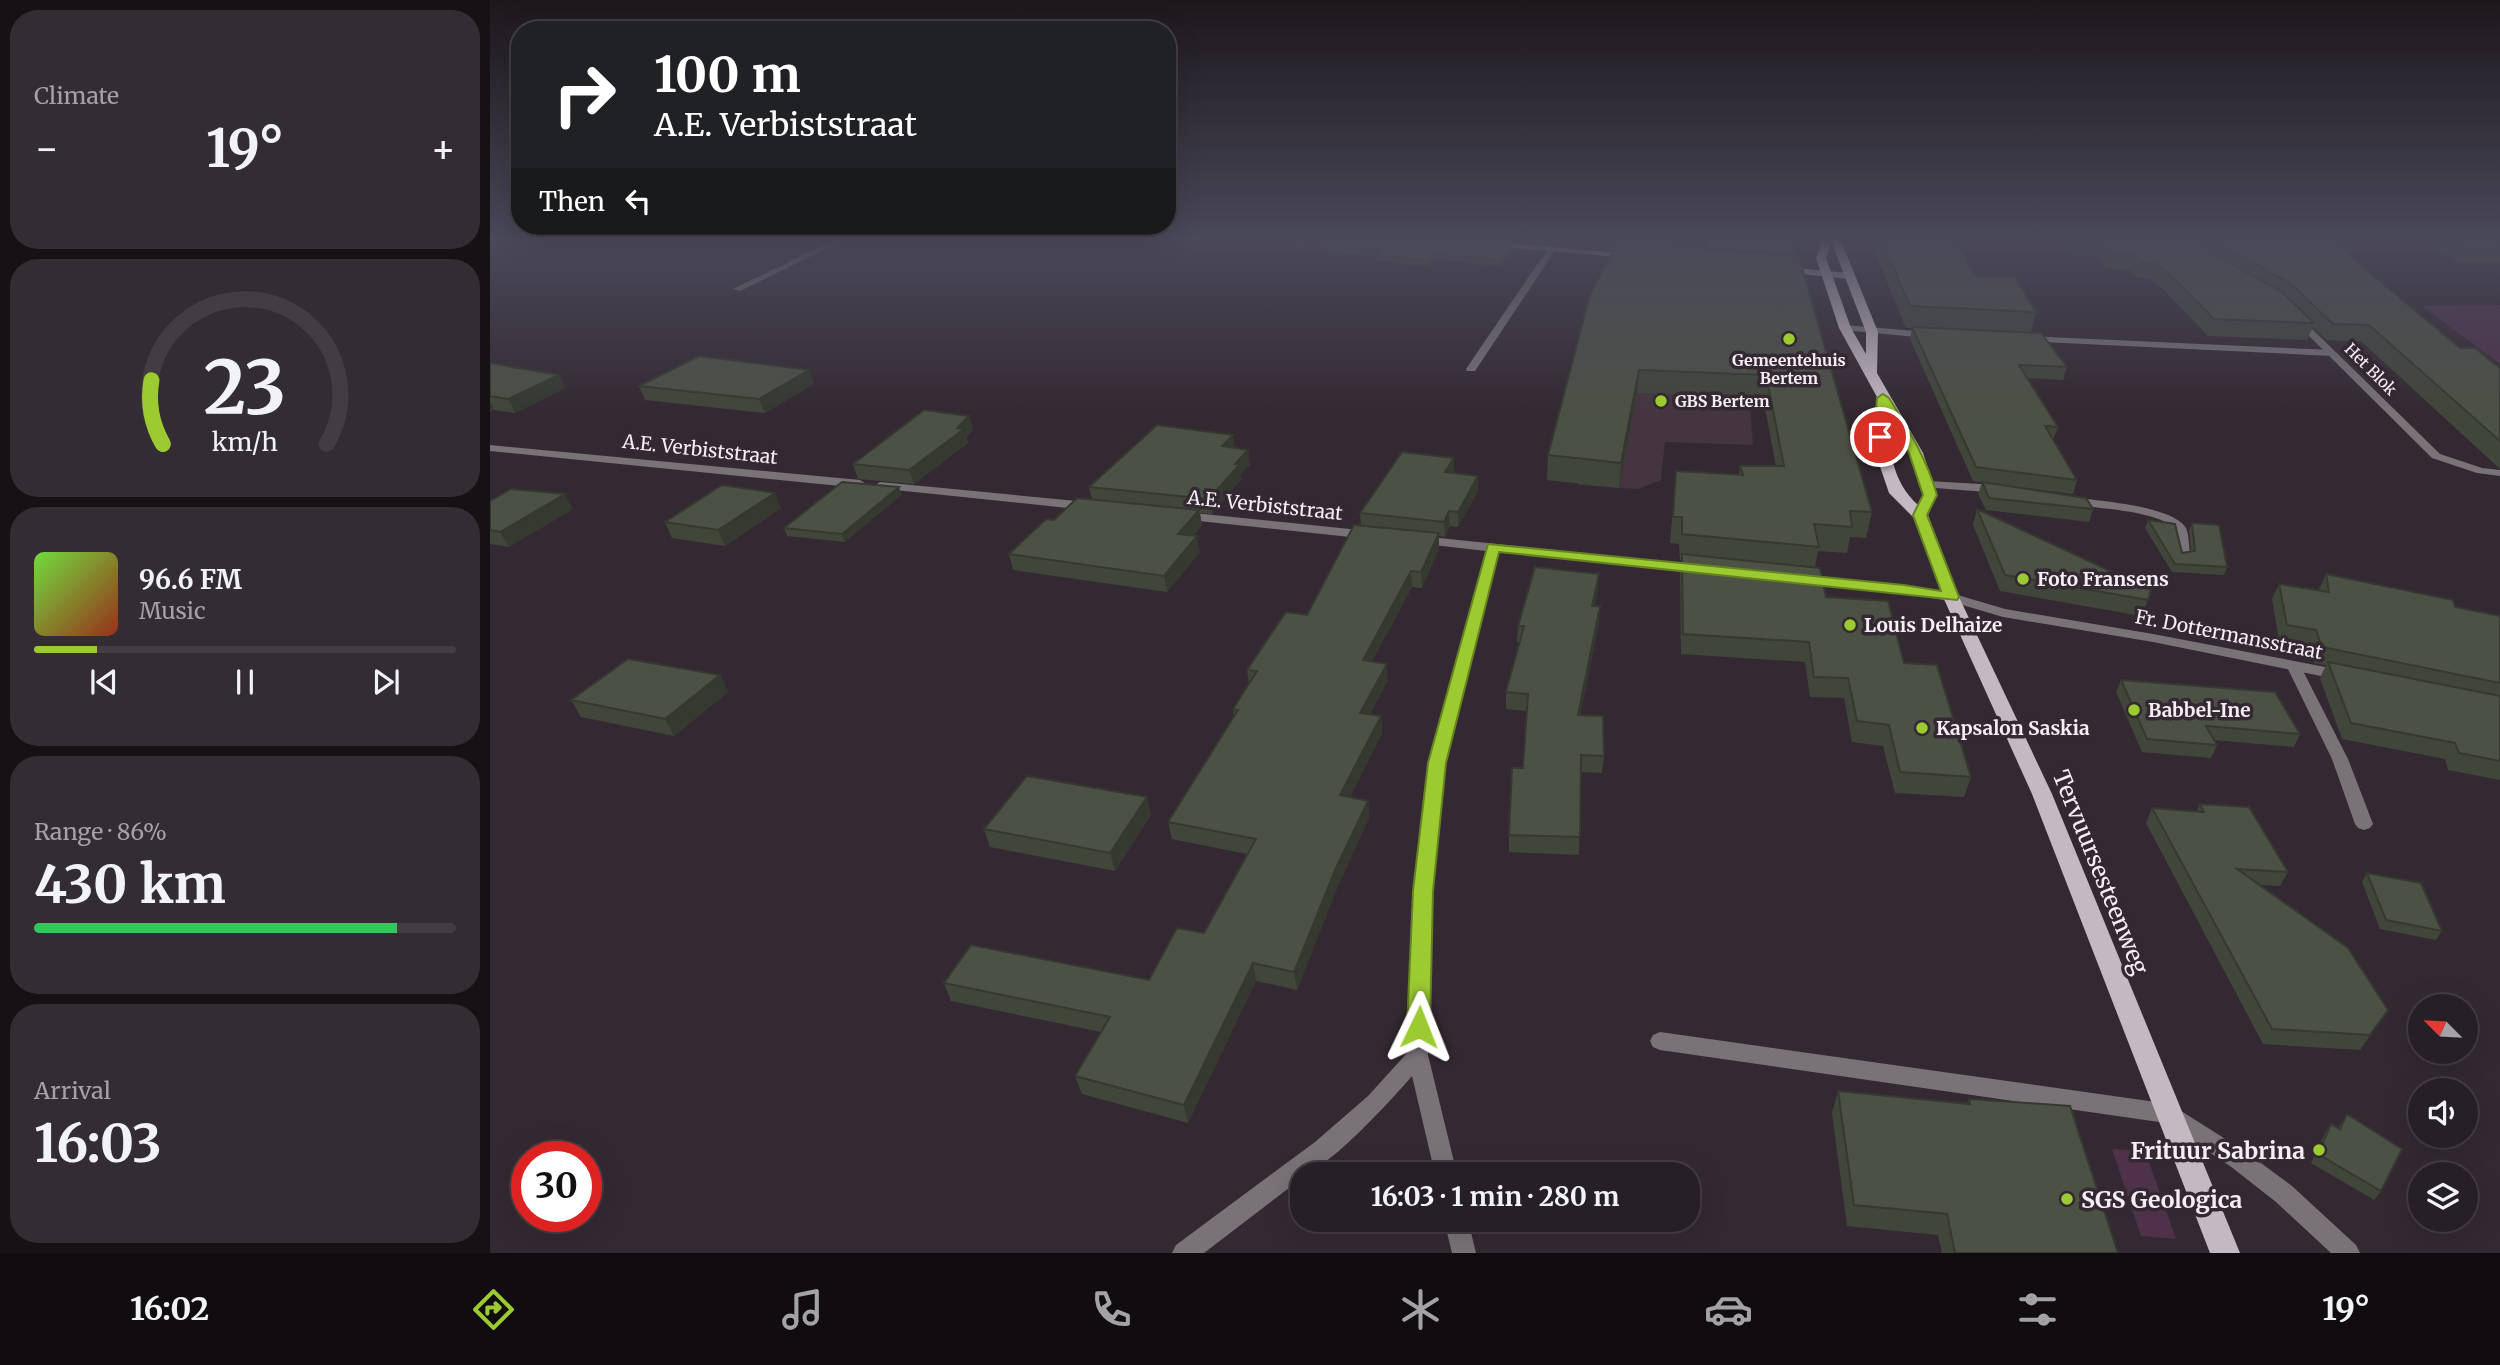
<!DOCTYPE html>
<meta charset="utf-8">
<style>
body{margin:0;font-family:Merriweather,serif;background:#332c32;color:#f1f3f6;height:100vh;display:flex;flex-direction:column;font-size:26px;white-space:nowrap}
*{box-sizing:border-box;margin:0}
p{font-size:23px;color:#a4a2a7}
.icon{flex:none;width:38px;height:38px;fill:none;stroke:currentColor;stroke-width:2;stroke-linecap:round;stroke-linejoin:round}
.map{position:relative;flex:1;overflow:hidden}
.drawer{display:flex;flex-direction:column;gap:10px;padding:10px;background:#151115;width:490px}
.drawer>*{flex:none}
.hud{position:absolute;left:21px;top:21px;width:665px;height:214px;border-radius:28px;box-shadow:0 7px 28px #0002,0 0 0 2px #433d43;background:#202124;color:#fff;overflow:hidden}
.needle{width:46px;rotate:294deg}
.buttons{position:absolute;left:1918px;top:994px;display:grid;gap:14px}
.buttons a{display:grid;place-items:center;width:70px;height:70px;border-radius:50%;background:#271f26;box-shadow:0 7px 28px #0002,0 0 0 2px #433d43;font-size:35px}
.speed{position:absolute;left:21px;top:1141px;display:flex;gap:14px;font-size:35px;font-weight:700;text-align:center}
.speed>*{display:grid;place-content:center;width:91px;height:91px;border-radius:50%;background:#271f26;box-shadow:0 7px 28px #0002,0 0 0 2px #433d43;line-height:1}
.speed .limit{border:10px solid #d22;background:#fff;color:#111}
.pin{position:absolute;display:grid;place-items:center;width:60px;height:60px;color:#fff;margin:-30px;border:4px solid #fff;border-radius:50%;box-shadow:0 2px 7px #0007}
.me{position:absolute;width:77px;margin:-38px;rotate:2deg;stroke-linejoin:round;filter:drop-shadow(0 0 5px #0008)}
.turn{display:flex;align-items:center;gap:24px;height:147px;padding:0 28px;font-size:32px}
.turn .icon{width:91px;height:91px;stroke-width:2.5}
.turn b{display:block;font-size:49px;line-height:60px}
.then{display:flex;align-items:center;height:66px;padding:0 28px;background:#0003;gap:14px;font-size:26px}
.big{font-size:52px;font-weight:700;line-height:1.1}
.drawer .card{flex:1;display:flex;flex-direction:column;justify-content:center;gap:10px;min-width:0;padding:0 24px;border-radius:28px;background:#332c32}
.drawer .dial{align-items:center;gap:0}
.dial svg{height:182px;overflow:visible;fill:none;stroke:#433d43;stroke-width:7;stroke-linecap:round;text-anchor:middle}
.dial text{fill:#f1f3f6;stroke:none}
.song{display:flex;align-items:center;gap:21px}
.cover{width:84px;height:84px;border-radius:10px;background:linear-gradient(135deg,hsl(100 70% 55%),hsl(10 70% 35%))}
.played{height:7px;border-radius:4px;background:linear-gradient(90deg,#9cca31 15%,#433d43 15%)}
.keys{display:flex;justify-content:space-around;direction:ltr}
.heat{display:flex;justify-content:space-between;align-items:center;font-size:38px;direction:ltr}
.charge{height:10px;border-radius:5px;background:linear-gradient(90deg,#34c759 86%,#433d43 0)}
.trip{position:absolute;left:800px;top:1162px;width:410px;height:70px;border-radius:28px;background:#271f26;box-shadow:0 7px 28px #0002,0 0 0 2px #433d43;font-weight:700;line-height:70px;text-align:center}
.tabs{display:flex;height:112px;justify-content:space-around;align-items:center;background:#100c0f;color:#a4a2a7}
.tabs .icon{width:49px;height:49px}
.tabs .selected{color:#9cca31}
.tabs b{font-size:32px;color:#f1f3f6}
main{display:flex;flex:1;min-height:0}
.map>svg:first-child{display:block}
</style>
<main>
<section class="drawer">
<div class="card"><p>Climate</p>
<div class="heat"><a>−</a><b class="big">19°</b><a>+</a></div>
</div>
<div class="card dial"><svg viewBox="0 0 100 80">
<path d="M14 69A42 42 0 1 1 86 69"/>
<path d="M14 69A42 42 0 0 1 9 41" stroke="#9cca31"/>
<text x="50" y="56" font-size="32" font-weight="700">23</text>
<text x="50" y="72" font-size="11">km/h</text>
</svg></div>
<div class="card">
<div class="song"><i class="cover"></i><div><b>96.6 FM</b><p>Music</p></div></div>
<div class="played"></div>
<div class="keys"><svg class="icon" aria-label="previous" viewBox="0 0 24 24"><path d="M18 5L8 12l10 7zM5 5v14"/></svg><svg class="icon" aria-label="pause" viewBox="0 0 24 24"><path d="M8 5v14M16 5v14"/></svg><svg class="icon" aria-label="next" viewBox="0 0 24 24"><path d="M6 5l10 7-10 7zM19 5v14"/></svg></div>
</div>
<div class="card"><p>Range · 86%</p><b class="big">430 km</b><div class="charge"></div></div>
<div class="card"><p>Arrival</p><b class="big">16:03</b></div>
</section>
<div class="map">
<svg width="2010" height="1253" viewBox="0 0 2010 1253">
<rect width="100%" height="100%" fill="#342932"/>
<!-- built -->
<path fill="#443541" d="M1259,339L1266,404L1260,405L1263,445L1175,442L1171,480L1148,489L1088,485L1086,478L1076,482L1057,480L1090,347Z"/>
<!-- green -->
<path fill="#4d3249" d="M2010,305V364L1932,306Z
M1622,1149L1655,1151L1686,1239L1651,1236Z"/>
<g fill="none" stroke-linecap="round" stroke-linejoin="round">
<!-- lane -->
<path fill="#797378" fill-rule="evenodd" d="M348,238H358L250,291L243,289Z
M1220,238H1228L1219,263L1215,265L1211,263Z
M1059,247L1066,249L985,371H977L976,369Z
M1355,325L1437,332L1442,335L1437,338L1352,330L1350,328Z
M1537,336L1842,350L1847,353L1842,356L1534,341V337Z
M1437,481L1509,485L1515,489L1509,493L1433,487L1431,485Z
M1581,497C1606,501 1682,505 1696,528C1699,535 1699,547 1700,555L1699,558H1689C1686,550 1688,538 1684,530C1673,510 1599,508 1577,504L1575,501L1577,498Z
M1803,661L1810,665L1858,759L1883,824L1880,828L1874,830L1868,828L1865,824L1842,759L1796,665Z
M1170,1032L1680,1104L1756,1152L1802,1186L1866,1245L1870,1253H1841L1786,1202L1740,1166L1676,1123L1170,1050L1163,1047L1160,1041L1163,1035Z"/>
<!-- street -->
<path fill="#797378" fill-rule="evenodd" d="M1806,319H1812L1950,454L1992,468L2010,470V476L1987,473L1942,458L1806,323Z
M0,445L370,480L376,484L370,488L0,451Z
M390,482L597,502L603,506L597,510L386,488L384,486Z
M694,512L879,531L885,535L879,539L690,519L688,516Z
M930,536L1209,565L1216,569L1209,573L1008,552L955,763L942,891L938,1055L967,1174H945L922,1076C906,1095 834,1174 812,1174V1178L714,1253H682L686,1245L825,1142L878,1096L918,1052L924,891L939,763L996,551L926,543L924,540Z
M1317,576L1414,585L1461,593L1515,609L1663,634L1851,670L1858,675L1851,680L1663,642L1513,617L1459,601L1414,593L1312,583L1310,580Z
M954,1220H978L986,1253H962Z"/>
<!-- secondary -->
<path fill="#a39ba2" fill-rule="evenodd" d="M1006,242L1139,254L1143,256L1139,258L1003,246L1002,244Z
M1295,267L1359,273L1363,276L1359,279L1292,272L1291,270Z"/>
<!-- primary -->
<path fill="#c4b9c2" fill-rule="evenodd" d="M1329,238H1339L1340,247L1336,258L1361,328L1376,354V332L1340,238H1350L1388,332L1387,373L1433,453L1447,495L1438,515L1469,597L1562,794L1750,1253H1720L1542,794L1453,597L1423,517L1399,493L1385,452L1387,397L1349,328L1326,258L1330,247ZM1399,418L1419,453L1433,495L1428,505C1402,481 1399,451 1399,418Z"/>
</g>
<!-- wall -->
<path fill="#41463b" d="M666,238H947L1022,245V251L1011,266L944,260L938,267L886,261V256Z
M992,238H1032L1029,241Z
M1128,238H1218L1214,248L1224,249L1228,238H1306L1300,239L1304,256L1382,512L1376,538L1360,537L1357,553L1328,551L1325,567L1336,597L1414,663L1481,777L1474,797L1405,793L1393,746L1362,742L1354,698L1320,697L1315,662L1191,654L1190,573L1191,560H1190L1189,544L1180,543L1186,471L1249,475L1250,466H1286L1273,398L1147,393L1129,488L1057,480L1058,455Z
M1379,238H1463L1487,276L1546,312L1541,332L1577,367L1573,380L1537,378L1568,427L1563,440L1587,480L1583,494L1483,481L1420,339L1422,328H1416Z
M1570,238H2010V263H1970L1948,251H1853L1970,348L2010,368V469L1872,342L1836,340L1823,327L1817,340L1718,336L1672,288L1660,279L1648,278L1640,270L1616,269L1605,256H1585Z
M0,363L69,375L75,388L25,413L4,410L0,412Z
M324,384L275,413L155,400L149,386Z
M479,416L483,430L476,437L478,443L424,484L368,479L363,464Z
M743,435L744,448L760,464L750,475L751,479L722,514L710,513L712,525L703,536L710,552L677,592L523,570L519,554L564,520L602,499L599,487Z
M964,473L988,476V491L968,527L960,526L955,537L949,536V549L932,588L922,587L882,661L898,680L880,714L891,716L892,733L860,797L878,801L879,818L847,888L807,990L766,981L698,1123L592,1094L585,1076L611,1032L461,1001L454,983L659,980L714,933L757,854L682,839L678,822L744,716L743,709L759,683L757,670L817,615L871,526L870,513Z
M1492,482L1603,509L1599,522L1496,510L1488,494Z
M409,487L411,495L355,542L297,536L294,528Z
M75,494L83,509L19,547L0,544V501Z
M291,508L235,546L182,538L175,522Z
M1487,509L1658,600L1651,616L1510,591L1483,525Z
M1658,520L1692,553L1701,551L1699,531L1702,523L1737,567L1734,575L1682,572L1655,528Z
M1836,574L1965,607L2010,616V780L1958,770L1955,759L1852,739L1830,678L1836,665L1824,663L1818,646L1789,641L1782,599L1789,584L1828,591Z
M1108,590L1104,606L1109,622L1090,715L1114,756L1112,773L1091,772L1089,855L1019,852V835L1033,768L1037,711L1016,709V692L1030,642H1027L1028,626Z
M230,675L238,692L184,736L91,717L81,700Z
M1631,680L1810,734L1804,747L1724,740L1727,745L1721,758L1652,752L1626,692Z
M657,797L661,815L625,871L500,847L494,829Z
M1710,804L1798,872L1790,886L1770,885L1898,1010L1870,1050L1773,1044L1656,823L1662,808L1707,811Z
M1877,873L1952,931L1946,940L1890,929L1872,882Z
M1348,1091L1478,1103L1479,1099L1628,1253H1452L1448,1235L1357,1226L1342,1113Z
M1857,1114L1891,1191L1884,1200L1821,1163L1835,1133L1841,1124L1848,1128Z"/>
<!-- shaded-wall -->
<path fill="#353930" d="M1215,238H1218L1210,257L1211,247Z
M1022,245V251L1011,266V260Z
M944,254V260L938,267L937,261Z
M319,370L324,384L275,413L269,399Z
M1149,370L1147,393L1129,488L1131,463Z
M69,375L75,388L25,413L18,399Z
M0,401L4,410L0,412Z
M479,416L483,430L476,437L478,443L424,484L419,470Z
M743,435L745,449L732,446Z
M758,450L760,464L750,475L751,479L722,514L719,499L745,464Z
M964,458V473L955,487V472Z
M988,476V491L968,527V512Z
M409,487L411,495L355,542L352,534Z
M285,493L291,508L235,546L228,530Z
M75,494L83,509L19,547L10,532Z
M709,510L712,525L691,549L688,534Z
M959,511L960,526L955,537L954,522Z
M949,533V549L932,588L931,572Z
M707,536L710,552L677,592L674,576Z
M921,571L922,587L874,676L873,660Z
M1109,574L1108,590L1101,622L1102,606Z
M1110,606L1109,622L1087,732L1088,715Z
M897,664L898,680L872,730L870,713Z
M230,675L238,692L184,736L175,719Z
M891,716L892,733L852,813L850,795Z
M657,797L661,815L625,871L620,853Z
M878,801L879,818L847,888L807,990L804,972L845,870Z
M763,963L766,981L698,1123L694,1105Z"/>
<!-- building -->
<path fill="#4c5145" stroke="#353930" stroke-width="2" d="M731,238H947L1022,245L1011,260L944,254L937,261L886,255L890,251Z
M1128,238H1215L1211,247L1128,240Z
M1228,238H1300L1305,255L1225,248Z
M1391,238H1463L1487,276L1525,277L1546,312L1420,306Z
M1587,238H1693L1700,241L1792,292L1824,323L1724,319L1677,272L1665,263H1653L1645,255L1621,254L1609,241H1590Z
M1719,238H1838L1970,348H1985L2010,368V441L1879,325L1843,324L1801,284Z
M1959,238H2010V248H1978Z
M1128,241L1309,257L1382,512L1360,511L1362,527L1324,524L1329,547L1192,534V517H1183L1186,471L1253,475L1250,466H1294L1276,375L1149,370L1131,463L1058,455L1100,295Z
M1422,327L1551,333L1577,367L1529,365L1568,427L1555,426L1587,480L1486,467Z
M209,356L319,370L269,399L149,386Z
M0,363L69,375L18,399L0,396Z
M434,410L479,416L467,428L474,429L419,470L363,464Z
M667,425L743,435L732,446L758,450L745,464L749,465L719,499L599,487Z
M912,452L964,458L955,472L988,476L968,512L959,511L954,522L870,513Z
M352,482L409,487L352,534L294,528Z
M1492,482L1596,498L1603,509L1499,498Z
M232,485L285,493L228,530L175,522Z
M21,489L75,494L10,532L0,530V501Z
M587,498L709,510L688,534L707,536L674,576L519,554L556,519L564,520Z
M1487,509L1661,590L1658,600L1515,575Z
M1658,520L1685,524L1692,553L1705,551L1702,523L1729,525L1737,567L1685,564Z
M864,525L949,533L931,572L921,571L873,660L897,664L870,713L891,716L850,795L878,801L845,870L804,972L763,963L694,1105L585,1076L620,1017L454,983L481,945L659,980L687,928L714,933L766,839L678,822L748,710L743,709L767,671L757,670L796,612L817,615Z
M1192,554L1330,568L1336,597L1398,601L1414,663L1447,665L1481,777L1410,772L1399,725L1367,721L1358,678L1324,677L1319,642L1193,634Z
M1045,567L1109,574L1102,606H1110L1088,715L1113,716L1114,756L1091,755L1090,837L1019,835L1022,768H1033L1038,694L1016,692L1034,626H1028Z
M1836,574L1963,600L1965,607L2010,616V683L1832,647L1826,630L1797,625L1789,584L1839,592Z
M138,659L230,675L175,719L81,700Z
M1838,662L2010,696V761L1969,753L1965,743L1861,723Z
M1631,680L1785,692L1810,734L1716,726L1727,745L1657,739Z
M537,776L657,797L620,853L494,829Z
M1710,804L1759,807L1798,872L1747,869L1858,948L1898,1010L1880,1035L1782,1029L1662,808L1714,812Z
M1877,873L1931,883L1952,931L1896,920Z
M1348,1091L1480,1104L1479,1099L1580,1106L1628,1253H1465L1457,1214L1364,1205Z
M1857,1114L1912,1149L1891,1191L1828,1154L1841,1124L1850,1129Z"/>
<!-- sky -->
<linearGradient id="sky" x2="0" y2="1"><stop stop-color="#1d171c"/><stop offset="0.58" stop-color="#4a495a"/><stop offset="1" stop-color="#4a495a" stop-opacity="0"/></linearGradient>
<rect width="2010" height="413" fill="url(#sky)"/>
<!-- route -->
<path fill="#9cca31" stroke="#658320" stroke-width="2" d="M1393,394L1399,398C1418,429 1437,459 1447,495L1437,515L1469,597L1467,600L1009,552L956,763L943,891L940,1027L937,1034L929,1037L921,1034L917,1027L923,891L938,763L998,544L1414,585L1451,591L1423,515L1433,495L1419,453L1398,416L1396,437L1390,440L1384,437L1387,398Z"/>
<!-- markers -->
<g fill="#9cca31" stroke="#342932" stroke-width="2.5">
<circle cx="1299" cy="339" r="7"/>
<circle cx="1171" cy="401" r="7"/>
<circle cx="1533" cy="579" r="7"/>
<circle cx="1360" cy="625" r="7"/>
<circle cx="1644" cy="710" r="7"/>
<circle cx="1432" cy="728" r="7"/>
<circle cx="1829" cy="1150" r="7"/>
<circle cx="1577" cy="1199" r="7"/>
</g>
<g text-anchor="middle" dominant-baseline="central" stroke-width="7" stroke-linejoin="round" paint-order="stroke">
<!-- far-poi labels -->
<g font-size="16" font-weight="bold" fill="#f5eef3" stroke="#342932">
<text x="1299" y="360">Gemeentehuis<tspan x="1299" dy="18">Bertem</tspan></text>
<text x="1185" y="401" text-anchor="start">GBS Bertem</text>
</g>
<!-- far-street labels -->
<g font-size="16" fill="#f5eef3" stroke="#342932">
<text transform="translate(1881 369) rotate(45)">Het Blok</text>
</g>
<!-- street labels -->
<g font-size="19" fill="#f5eef3" stroke="#342932">
<text transform="translate(210 449) rotate(6)">A.E. Verbiststraat</text>
<text transform="translate(775 505) rotate(6)">A.E. Verbiststraat</text>
<text transform="translate(1739 634) rotate(11)">Fr. Dottermansstraat</text>
</g>
<!-- poi labels -->
<g font-size="19" font-weight="bold" fill="#f5eef3" stroke="#342932" text-anchor="start">
<text x="1547" y="579">Foto Fransens</text>
<text x="1374" y="625">Louis Delhaize</text>
<text x="1658" y="710">Babbel-Ine</text>
<text x="1446" y="728">Kapsalon Saskia</text>
</g>
<!-- near-street labels -->
<g font-size="23" fill="#f5eef3" stroke="#342932">
<text transform="translate(1611 872) rotate(68)">Tervuursesteenweg</text>
</g>
<!-- near-poi labels -->
<g font-size="23" font-weight="bold" fill="#f5eef3" stroke="#342932" text-anchor="end">
<text x="1815" y="1150">Frituur Sabrina</text>
<text x="1591" y="1199" text-anchor="start">SGS Geologica</text>
</g>
</g>
</svg>
<div class="buttons">
<a><svg class="needle" viewBox="-14 -14 28 28"><path d="M0-13l5 13h-10z" fill="#e53935"/><path d="M0 13l5-13h-10z" fill="#a4a2a7"/></svg></a>
<a><svg class="icon" aria-label="sound" viewBox="0 0 24 24"><path d="M4 9h4l5-4v14l-5-4H4zM17 9q2 3 0 6"/></svg></a>
<a><svg class="icon" aria-label="layers" viewBox="0 0 24 24"><path d="M12 4l9 5-9 5-9-5zM3 14l9 5 9-5"/></svg></a>
</div>
<div class="speed"><div class="limit">30</div></div>
<div class="pin" style="left:1390px;top:437px;background:#d93025"><svg class="icon" aria-label="arrive" viewBox="0 0 24 24"><path d="M6 21V4h12l-3 4 3 4H6"/></svg></div>
<svg class="me" style="left:929px;top:1027px" viewBox="-20 -20 40 40"><path d="M0-17L14 15 0 8-14 15z" fill="#9cca31" stroke="#fff" stroke-width="4"/></svg>
<div class="trip">16:03 · 1 min · 280 m</div>
<div class="hud">
<div class="turn"><svg class="icon" aria-label="right" viewBox="0 0 24 24"><path d="M7 20v-9h11M14 6l5 5-5 5"/></svg><div><b>100 m</b>A.E. Verbiststraat</div></div>
<div class="then">Then<svg class="icon" aria-label="left" viewBox="0 0 24 24"><path d="M17 20v-9H6M10 6l-5 5 5 5"/></svg></div>
</div>
</div>
</main>
<nav class="tabs">
<b>16:02</b>
<svg class="icon selected" aria-label="directions" viewBox="0 0 24 24"><path d="M12 3l9 9-9 9-9-9zM9 14v-3h6M13 9l2 2-2 2"/></svg>
<svg class="icon" aria-label="music" viewBox="0 0 24 24"><path d="M9 18V5l10-2v13"/><circle cx="6" cy="18" r="3"/><circle cx="16" cy="16" r="3"/></svg>
<svg class="icon" aria-label="phone" viewBox="0 0 24 24"><path d="M5 4h4l2 5-3 2q2 4 5 5l2-3 5 2v4C11 20 4 13 5 4z"/></svg>
<svg class="icon" aria-label="climate" viewBox="0 0 24 24"><path d="M12 3v18M4 7l16 10M4 17L20 7"/></svg>
<svg class="icon" aria-label="car" viewBox="0 0 24 24"><path d="M5 17H2v-5l4-1 3-4h7l3 4 3 1v5h-3M9 17h6M6 11h13"/><circle cx="7" cy="17" r="2"/><circle cx="17" cy="17" r="2"/></svg>
<svg class="icon" aria-label="filters" viewBox="0 0 24 24"><path d="M4 7h16M4 17h16"/><circle cx="9" cy="7" r="2"/><circle cx="15" cy="17" r="2"/></svg>
<b>19°</b>
</nav>
